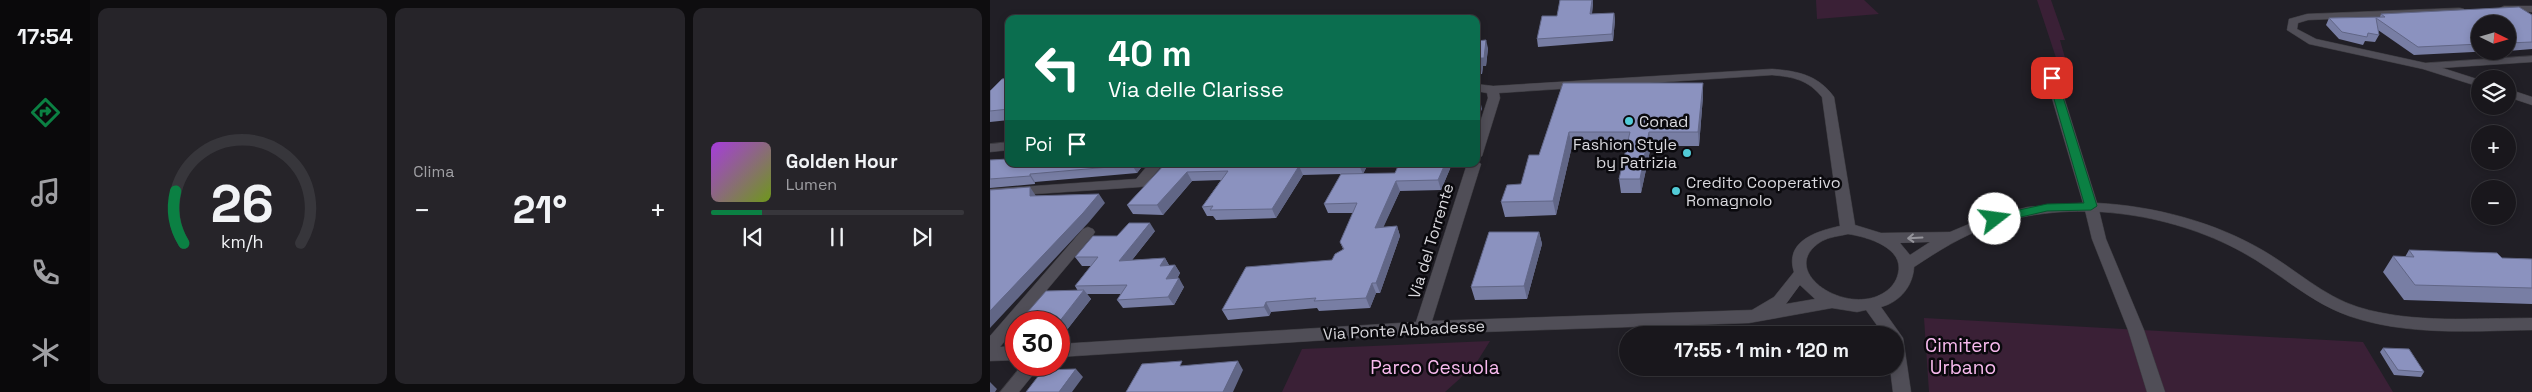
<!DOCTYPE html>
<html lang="it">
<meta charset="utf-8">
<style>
body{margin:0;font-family:"Space Grotesk",sans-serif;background:#262429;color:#f1f3f6;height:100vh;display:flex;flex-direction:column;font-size:19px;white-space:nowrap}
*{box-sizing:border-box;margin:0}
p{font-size:16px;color:#9f9fa3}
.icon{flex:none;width:28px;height:28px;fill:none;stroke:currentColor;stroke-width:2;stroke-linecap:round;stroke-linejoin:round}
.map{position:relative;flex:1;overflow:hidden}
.drawer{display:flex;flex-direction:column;gap:8px;padding:8px;background:#0e0d0f;width:900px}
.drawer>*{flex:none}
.hud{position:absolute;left:15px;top:15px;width:475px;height:152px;border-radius:10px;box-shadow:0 2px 8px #0003,0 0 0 1px #37363b;background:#0b6e4f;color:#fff;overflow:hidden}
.needle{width:32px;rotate:95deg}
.tools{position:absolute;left:1481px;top:15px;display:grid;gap:10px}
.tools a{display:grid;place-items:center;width:45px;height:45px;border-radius:50%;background:#19171c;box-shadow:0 2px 8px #0003,0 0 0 1px #37363b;font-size:25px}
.speed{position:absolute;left:15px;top:311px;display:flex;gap:10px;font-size:25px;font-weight:700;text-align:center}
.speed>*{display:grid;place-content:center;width:65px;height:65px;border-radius:50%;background:#19171c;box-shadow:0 2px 8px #0003,0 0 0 1px #37363b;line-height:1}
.speed .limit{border:8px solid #d22;background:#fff;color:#111}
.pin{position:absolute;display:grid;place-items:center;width:42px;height:42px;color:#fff;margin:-21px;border-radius:10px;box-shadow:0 2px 8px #0006}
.me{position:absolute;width:55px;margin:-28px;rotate:75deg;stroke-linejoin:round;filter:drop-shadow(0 0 4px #0008)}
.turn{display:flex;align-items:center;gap:18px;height:105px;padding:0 20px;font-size:22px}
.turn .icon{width:65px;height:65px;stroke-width:2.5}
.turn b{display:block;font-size:35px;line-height:42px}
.then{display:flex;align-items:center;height:48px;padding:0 20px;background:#0003;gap:10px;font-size:19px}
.big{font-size:38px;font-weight:800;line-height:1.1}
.drawer .card{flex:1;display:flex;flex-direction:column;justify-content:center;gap:8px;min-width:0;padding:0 18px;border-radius:10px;background:#262429}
.drawer .dial{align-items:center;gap:0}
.dial svg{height:130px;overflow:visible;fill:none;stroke:#37363b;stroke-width:7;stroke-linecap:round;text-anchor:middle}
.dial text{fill:#f1f3f6;stroke:none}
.song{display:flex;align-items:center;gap:15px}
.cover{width:60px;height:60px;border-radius:8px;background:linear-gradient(135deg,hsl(280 70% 55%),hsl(80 70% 35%))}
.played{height:5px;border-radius:2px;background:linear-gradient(90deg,#0b8043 20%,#37363b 20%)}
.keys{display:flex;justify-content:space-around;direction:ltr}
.heat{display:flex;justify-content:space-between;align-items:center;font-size:28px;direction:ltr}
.drawer .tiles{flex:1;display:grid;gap:8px;grid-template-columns:repeat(3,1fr)}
.trip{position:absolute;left:629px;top:326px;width:285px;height:50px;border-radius:25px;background:#19171c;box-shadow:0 2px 8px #0003,0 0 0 1px #37363b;font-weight:800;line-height:50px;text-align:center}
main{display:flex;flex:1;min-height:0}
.tabs{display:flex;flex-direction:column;width:90px;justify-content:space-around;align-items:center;background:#0a090b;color:#9f9fa3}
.tabs .icon{width:35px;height:35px}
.tabs .current{color:#0b8043}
.tabs b{font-size:22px;color:#f1f3f6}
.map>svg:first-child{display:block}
</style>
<main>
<nav class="tabs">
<b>17:54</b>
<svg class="icon current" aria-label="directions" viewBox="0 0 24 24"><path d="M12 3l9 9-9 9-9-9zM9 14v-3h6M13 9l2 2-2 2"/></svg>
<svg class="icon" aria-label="music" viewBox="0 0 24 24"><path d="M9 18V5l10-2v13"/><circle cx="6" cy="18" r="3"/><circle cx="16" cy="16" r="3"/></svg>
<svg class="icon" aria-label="phone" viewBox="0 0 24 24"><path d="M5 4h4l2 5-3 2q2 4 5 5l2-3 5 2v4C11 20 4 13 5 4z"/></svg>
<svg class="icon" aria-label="climate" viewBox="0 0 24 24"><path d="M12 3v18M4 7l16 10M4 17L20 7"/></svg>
</nav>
<section class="drawer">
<div class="tiles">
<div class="card dial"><svg viewBox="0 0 100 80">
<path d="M14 69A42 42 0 1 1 86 69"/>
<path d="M14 69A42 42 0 0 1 9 37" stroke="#0b8043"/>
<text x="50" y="56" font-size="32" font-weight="700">26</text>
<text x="50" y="72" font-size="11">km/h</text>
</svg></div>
<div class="card"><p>Clima</p>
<div class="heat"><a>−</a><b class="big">21°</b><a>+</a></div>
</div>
<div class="card">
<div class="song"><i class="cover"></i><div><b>Golden Hour</b><p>Lumen</p></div></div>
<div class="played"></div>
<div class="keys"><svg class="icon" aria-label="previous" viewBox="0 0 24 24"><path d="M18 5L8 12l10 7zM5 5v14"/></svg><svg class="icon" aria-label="pause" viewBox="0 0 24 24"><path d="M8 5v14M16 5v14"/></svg><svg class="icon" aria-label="next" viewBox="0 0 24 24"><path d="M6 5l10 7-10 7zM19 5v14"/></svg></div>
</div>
</div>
</section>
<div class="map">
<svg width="1542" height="392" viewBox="0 0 1542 392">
<rect width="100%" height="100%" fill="#211f26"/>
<!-- green -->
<path fill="#3a2036" d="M826,0H874L889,14L827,19Z
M1047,0H1061L1075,40H1070L1081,79H1073Z
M934,318L1373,342L1403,392H939Z
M500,341L485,365L455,392H292L312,349Z"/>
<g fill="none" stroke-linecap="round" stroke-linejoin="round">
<defs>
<path id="pedestrian" d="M1101,201L1108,206L1116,239L1154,330L1175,392H1157L1138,330L1102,239L1094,206Z"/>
<path id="minor" d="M1542,56V62L1436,69L1430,66L1436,63Z
M782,69C808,71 828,75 844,97L865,225L891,233L960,232L991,219L1038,207L1093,203L1056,78L1062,75L1068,78L1107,203C1164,206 1225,222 1274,251C1305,269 1333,296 1368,307C1423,324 1485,318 1542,318V330C1481,331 1417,336 1359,316C1319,302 1289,272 1252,252C1179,212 1080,198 1000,226C972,236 948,251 924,267C923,286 910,302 891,307L913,338L921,392H903L900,368H905V335H894L876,310L867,312L842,308L759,323L432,334L69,357V344L426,322L477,164H486V161L491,164L442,321L762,310L784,297L804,272C794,241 827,231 850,226L832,97C818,80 804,77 782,75L509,93L510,98L492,156L486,160V135L498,98L497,93L486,91V84L503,86ZM858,234C878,237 915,248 908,274C906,282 901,288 895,292C857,318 784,270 832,241C839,237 850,236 858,234ZM940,242L920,255L910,243ZM810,285L825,299L796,304Z
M19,142V150L0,152V144Z
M159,164H173L155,186L150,187L0,197V189L146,179Z
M98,227L103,229L105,232L103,235L30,322H26V327L10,347L26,346V360L0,361V336L93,229Z
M32,365H51L29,392H10Z"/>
<path id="tertiary" d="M1514,6H1542V12L1510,11L1509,9Z
M1470,8L1474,9V13L1318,20L1308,23L1307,29L1326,39L1440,64L1490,80V87L1433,69L1319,44L1297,30L1299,19L1317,14Z
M1518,89L1542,97V105L1518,97Z"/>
</defs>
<!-- pedestrian casing -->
<use href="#pedestrian" stroke="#3c3b40" stroke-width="1"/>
<!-- minor casing -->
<use href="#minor" stroke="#3c3b40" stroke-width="1"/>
<!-- tertiary casing -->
<use href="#tertiary" stroke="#3c3b40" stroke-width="1"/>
<!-- pedestrian -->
<use href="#pedestrian" fill="#504e57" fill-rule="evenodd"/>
<!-- minor -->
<use href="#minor" fill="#504e57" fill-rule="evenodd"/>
<!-- tertiary -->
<use href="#tertiary" fill="#504e57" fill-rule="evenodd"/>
</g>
<!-- wall -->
<path fill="#787ea4" d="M570,0H603V3L602,14L624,13L625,20L623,41L548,47L547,39L567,16Z
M1391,14L1542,15V49L1518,51V24H1490V51H1503L1424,55L1388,30L1389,35L1385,42L1375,41L1373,45L1349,39L1336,25L1339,18L1390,17Z
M486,41L498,48L496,66H493L492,74H486Z
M19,78V120L0,122V91Z
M573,83H713V96L709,146H661L651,193H631L629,179L637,146H582L566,215L515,217L511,202L531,184L549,155Z
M0,160L154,164L147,173L45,182V184L0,188Z
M175,164H378L373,174L405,173L409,164H462L451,190L410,191L393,227L407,226L410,236L390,293H386L380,308L329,311L327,308L281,312L279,316L238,320L232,310L342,260L353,249L350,242L363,213H338L334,204L351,174L313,175L286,218L226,220L223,216H217L212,207L231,180L202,181L173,215L143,214L137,205Z
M165,231L142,260L175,258L179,265H185L190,273L187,279L194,287L184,305L133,308L127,300L131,294H97L101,299L76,331H69V322H29L88,291L85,286L101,266H92L85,257L127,236Z
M549,232L552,244L537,299L485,300L481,287Z
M1419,250L1512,258L1542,259V304L1414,300L1393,272L1403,256L1415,257Z
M1393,348L1434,372L1431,377L1404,375L1390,352Z"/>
<!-- shaded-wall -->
<path fill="#616686" d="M602,0H603V3L601,21L600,14Z
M624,13L625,20L623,41L622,34Z
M496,40L498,48L496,66H493L492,74L490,65L491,58Z
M713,83V96L709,146L708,132Z
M490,100L492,109L486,123V108Z
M579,132L582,146L566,215L563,201Z
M659,132L661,146L651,193L650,179Z
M143,164H154L147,173L142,165Z
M370,164H378L373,174L369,165Z
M455,164H462L451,190L448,180Z
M309,166L313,175L286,218L282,209Z
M197,172L202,181L173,215L167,205Z
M40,174L45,182V184L40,176Z
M406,181L410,191L389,237L385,228Z
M40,187L46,196H40Z
M109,194L115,203L99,222L0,328V311Z
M160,223L165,231L135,269L129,261Z
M407,226L410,236L390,293L386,283Z
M549,232L552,244L537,299L534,286Z
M175,258L180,267L170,266Z
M185,265L190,273L181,288L176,279Z
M189,278L194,287L184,305L178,297Z
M382,283L386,293L380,308L376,298Z
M94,290L101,299L76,331L69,322Z
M276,302L281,312L279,316L274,307Z
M248,361L253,370L243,392H233Z
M86,369L93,377L82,392H69Z
M0,382L7,389L5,392H0Z"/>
<!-- building -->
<path fill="#8b92bf" stroke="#616686" d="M570,0H602L600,14L624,13L622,34L547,39L552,16H567Z
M1529,7L1542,15V42L1518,43V24H1490V44L1428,47L1386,18L1389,35L1378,33L1377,37L1352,32L1339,18L1395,17L1391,14Z
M496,40L494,58H491L490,65L486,66V41Z
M19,78V109L0,111V91L12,79Z
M573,83H713L708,132H659L650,179H629L640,132H579L563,201L511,202L517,185L531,184L539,155H549Z
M486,100H490L486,108Z
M19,159V164H143L142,165L40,174V176L0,179V160Z
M175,164H370L369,165L309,166L282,209L220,210L223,206L212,207L238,171L197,172L167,205H137Z
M409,164H455L448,180L406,181L385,228L407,226L386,283H382L376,298L324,301L326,298L276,302L274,307L232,310L256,267L342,260L345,254L354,249L350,242L367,203L334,204L351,174L405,173Z
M40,187V196L109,194L93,213L0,311V190Z
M139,223H160L129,261L175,258L170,266L185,265L176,279L189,278L178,297L127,300L137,285L85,286L108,257H85L103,236H127Z
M499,232H549L534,286L481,287Z
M1419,250L1507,253L1512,258L1542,259V288L1425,285L1403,256L1424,257Z
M94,290L69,322H29L56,291Z
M1393,348L1419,349L1434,372L1408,370Z
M192,361L190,366L248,361L233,392H136L152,364Z
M86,369L69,392H36L53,370Z"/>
<!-- one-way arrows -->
<defs><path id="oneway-shaft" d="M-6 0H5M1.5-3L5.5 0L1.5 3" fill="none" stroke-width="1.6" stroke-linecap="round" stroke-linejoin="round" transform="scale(1.25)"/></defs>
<use stroke="#94939a" href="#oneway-shaft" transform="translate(925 238) rotate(177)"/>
<!-- route -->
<path fill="#0b8043" stroke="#07532c" d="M1059,76L1067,78L1107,206L1101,210L1057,211L1005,223L1001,222V216L1057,204L1094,203L1058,78Z"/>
<!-- markers -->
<g fill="#52cbd7" stroke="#0a090d" stroke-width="2">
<circle cx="639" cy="121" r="5"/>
<circle cx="697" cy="153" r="5"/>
<circle cx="686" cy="191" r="5"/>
</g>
<g text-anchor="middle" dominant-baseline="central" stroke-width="5" stroke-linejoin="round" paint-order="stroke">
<!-- poi labels -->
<g font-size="16" fill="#d9d8dd" stroke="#0a090d" text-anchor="start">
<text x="649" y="121">Conad</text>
<text x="687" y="144" text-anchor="end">Fashion Style<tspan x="687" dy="18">by Patrizia</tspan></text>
<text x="696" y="182">Credito Cooperativo<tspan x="696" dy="18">Romagnolo</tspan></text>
</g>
<!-- street labels -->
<g font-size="16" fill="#d9d8dd" stroke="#0a090d">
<text transform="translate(441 241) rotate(-73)">Via del Torrente</text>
<text transform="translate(414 330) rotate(-3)">Via Ponte Abbadesse</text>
</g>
<!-- near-park labels -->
<g font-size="19" fill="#f8baee" stroke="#0a090d">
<text x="973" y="345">Cimitero<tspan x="973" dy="22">Urbano</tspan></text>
<text x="445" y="367">Parco Cesuola</text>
</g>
</g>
</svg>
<div class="tools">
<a><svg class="needle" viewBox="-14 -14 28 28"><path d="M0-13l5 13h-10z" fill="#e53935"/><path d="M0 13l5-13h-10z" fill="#9f9fa3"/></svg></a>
<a><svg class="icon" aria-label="layers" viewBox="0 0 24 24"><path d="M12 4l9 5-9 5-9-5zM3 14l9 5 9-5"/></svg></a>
<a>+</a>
<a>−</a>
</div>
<div class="speed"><div class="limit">30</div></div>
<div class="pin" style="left:1062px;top:78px;background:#d93025"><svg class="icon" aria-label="arrive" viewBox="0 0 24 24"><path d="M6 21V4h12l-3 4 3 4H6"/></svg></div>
<svg class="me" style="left:1005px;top:219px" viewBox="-20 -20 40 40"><circle r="19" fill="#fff"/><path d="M0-13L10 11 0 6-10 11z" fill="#0b8043"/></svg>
<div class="trip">17:55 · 1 min · 120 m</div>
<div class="hud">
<div class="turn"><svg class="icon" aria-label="left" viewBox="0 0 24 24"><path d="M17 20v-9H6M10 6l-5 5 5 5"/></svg><div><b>40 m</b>Via delle Clarisse</div></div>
<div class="then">Poi<svg class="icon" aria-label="arrive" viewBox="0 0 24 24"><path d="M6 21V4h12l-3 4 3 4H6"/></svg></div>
</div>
</div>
</main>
